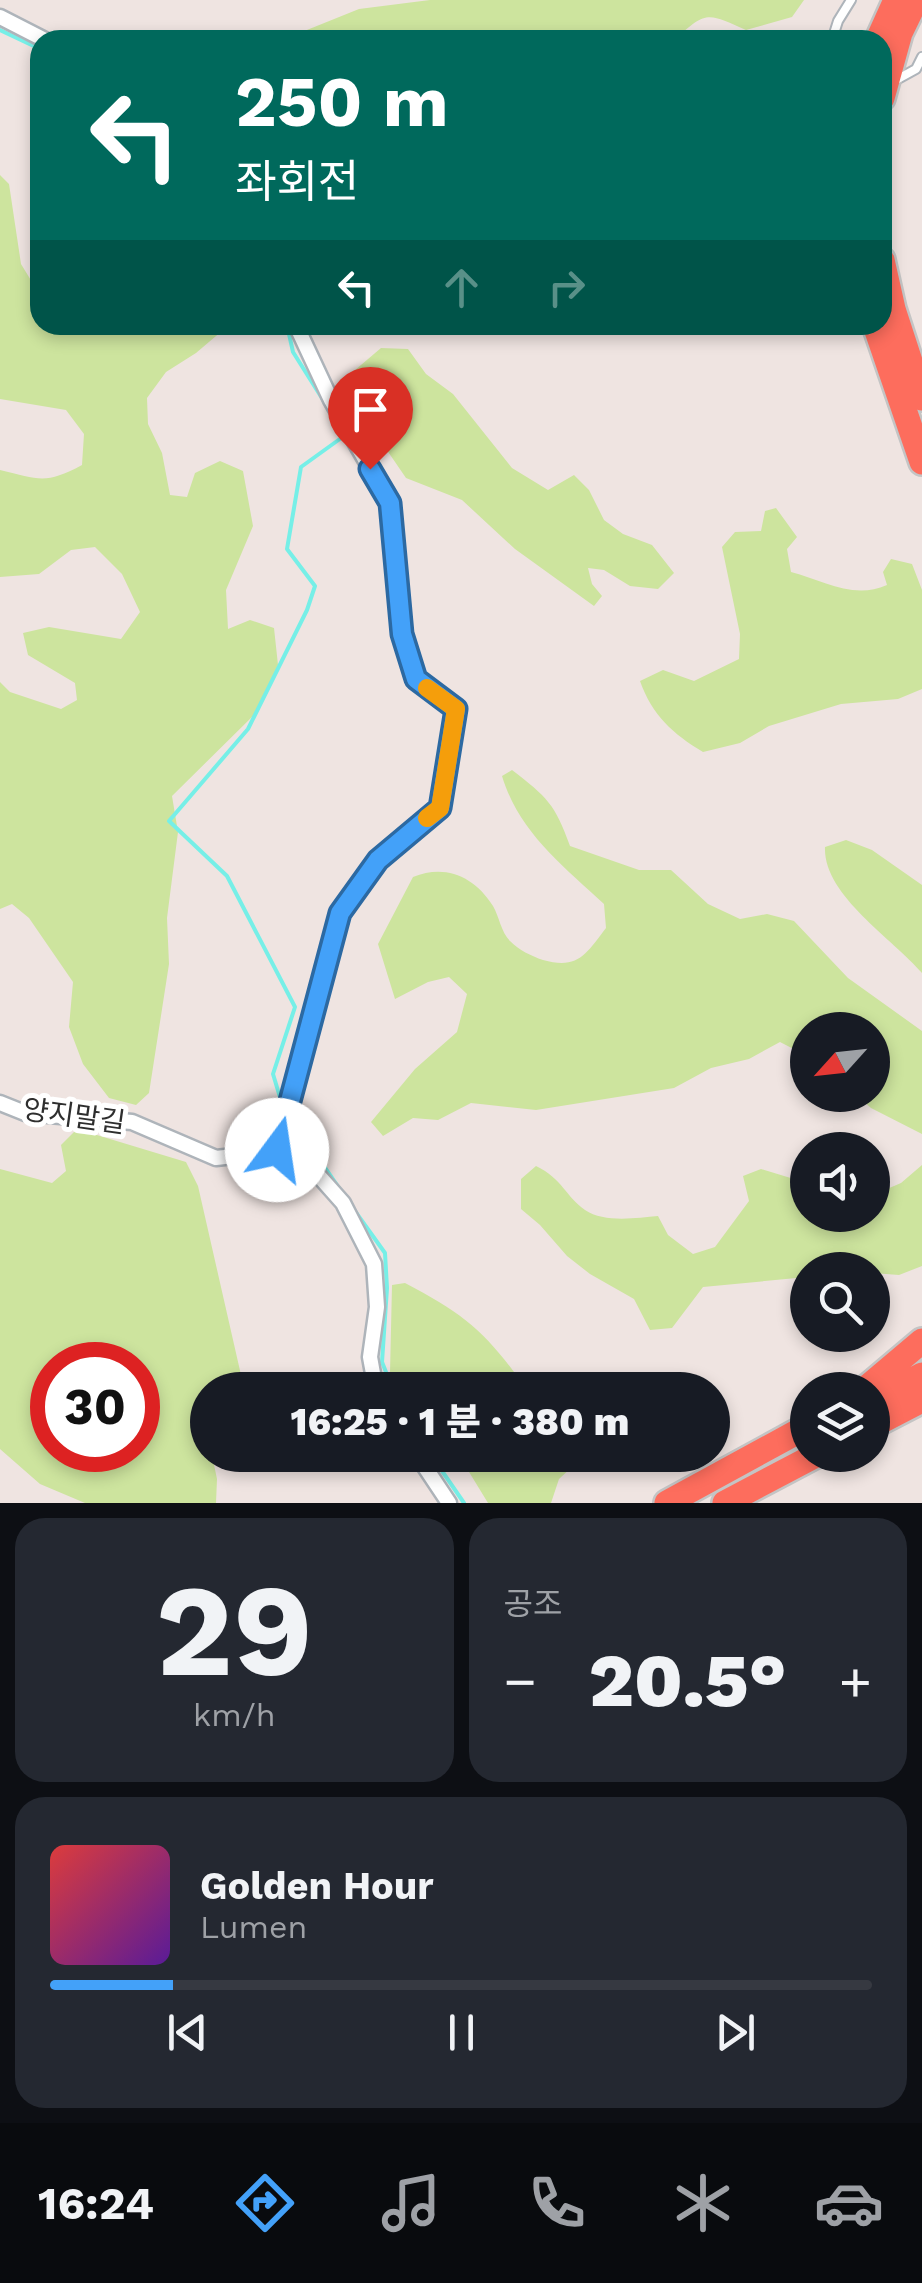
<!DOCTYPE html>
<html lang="ko">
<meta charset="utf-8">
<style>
body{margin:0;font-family:"Work Sans","Noto Sans KR",sans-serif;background:#242831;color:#f1f3f6;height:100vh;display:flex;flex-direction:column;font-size:38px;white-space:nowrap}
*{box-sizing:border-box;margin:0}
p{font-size:32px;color:#9ea1a6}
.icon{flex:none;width:55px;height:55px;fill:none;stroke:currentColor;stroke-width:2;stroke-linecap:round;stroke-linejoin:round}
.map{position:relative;height:1503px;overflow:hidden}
.details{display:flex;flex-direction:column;gap:15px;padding:15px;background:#0d0f14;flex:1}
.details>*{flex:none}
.guide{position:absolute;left:30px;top:30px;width:862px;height:305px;border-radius:30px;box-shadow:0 5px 15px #0003;background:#00695c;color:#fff;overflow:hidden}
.needle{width:65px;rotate:243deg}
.fabs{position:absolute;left:790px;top:1012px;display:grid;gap:20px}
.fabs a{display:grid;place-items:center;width:100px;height:100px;border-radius:50%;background:#171b24;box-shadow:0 5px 15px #0003;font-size:50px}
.speed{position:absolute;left:30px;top:1342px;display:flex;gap:20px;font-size:50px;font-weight:700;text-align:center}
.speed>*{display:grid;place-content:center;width:130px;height:130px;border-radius:50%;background:#171b24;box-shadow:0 5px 15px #0003;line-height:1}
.speed .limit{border:15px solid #d22;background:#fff;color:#111}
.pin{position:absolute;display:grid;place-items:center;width:85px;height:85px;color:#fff;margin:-102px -42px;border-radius:50% 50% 50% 0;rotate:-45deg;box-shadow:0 0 10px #0007}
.pin .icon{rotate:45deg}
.me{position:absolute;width:110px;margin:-55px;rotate:14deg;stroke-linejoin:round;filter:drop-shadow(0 0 8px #0008)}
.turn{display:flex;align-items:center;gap:35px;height:210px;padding:0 40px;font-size:45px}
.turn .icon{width:130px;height:130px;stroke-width:2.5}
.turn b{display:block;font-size:70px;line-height:85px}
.lanes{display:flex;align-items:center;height:95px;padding:0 40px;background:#0003;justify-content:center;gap:50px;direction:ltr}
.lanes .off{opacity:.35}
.big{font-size:75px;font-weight:800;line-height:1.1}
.details .widget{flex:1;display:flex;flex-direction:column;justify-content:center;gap:15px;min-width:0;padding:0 35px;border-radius:30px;background:#242831}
.details .dial{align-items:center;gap:0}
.dial b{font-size:130px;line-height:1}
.song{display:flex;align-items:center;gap:30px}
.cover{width:120px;height:120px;border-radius:15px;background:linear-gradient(135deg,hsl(0 70% 55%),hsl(270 70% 35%))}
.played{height:10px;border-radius:5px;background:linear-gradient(90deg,#43a1f9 15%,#363941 15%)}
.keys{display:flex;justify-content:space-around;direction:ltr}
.heat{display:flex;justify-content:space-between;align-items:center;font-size:55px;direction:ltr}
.details .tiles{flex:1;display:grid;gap:15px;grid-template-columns:1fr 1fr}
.widget:last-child{grid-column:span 2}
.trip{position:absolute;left:190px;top:1372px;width:540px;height:100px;border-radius:50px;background:#171b24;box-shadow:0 5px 15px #0003;font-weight:800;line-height:100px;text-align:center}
.menu{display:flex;height:160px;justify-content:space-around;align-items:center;background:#090b0e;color:#9ea1a6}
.menu .icon{width:70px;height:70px}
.menu .current{color:#43a1f9}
.menu b{font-size:45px;color:#f1f3f6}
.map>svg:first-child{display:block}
</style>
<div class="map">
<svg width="922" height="1503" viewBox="0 0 922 1503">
<rect width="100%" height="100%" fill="#efe4e1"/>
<!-- green -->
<path fill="#cde49e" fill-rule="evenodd" d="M430,0H804L792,17L746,30C708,13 706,10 675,40H282L359,9Z
M0,175L9,184L21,264L40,295V325H229L196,353L166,372L147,398L148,424L162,453L170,495L187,497L195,473L220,461L243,471L253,526L226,590L228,629L250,620L274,628L278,665L257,712L172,796L178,832L167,918L169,964L149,1093L136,1105L109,1098L83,1064L69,1027L73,982L29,918L12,904L0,909V682L10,692L61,709L77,700L75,683L28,655L23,633L49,627L121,639L140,612L122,574L95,547L71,550L39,574L0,577V470C39,479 45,485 82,465L84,434L66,410L0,399Z
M381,348L408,349L426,374L453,394L512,468L548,490L574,475L589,490L604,520L623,534L652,545L674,573L658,589L630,586L604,570L588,568L592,584L602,596L594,606L515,549L462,500L406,478L369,424L348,376Z
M776,508L797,537L787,549L791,572C823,580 853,600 887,585L883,572L891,559L912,564L922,590V689L898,699L841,704L769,726L740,743L703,752C673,734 652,715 640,681L663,670L694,681L739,659L740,634L722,547L735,532L761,531L765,511Z
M512,770C547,797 555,804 570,846L639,870H671L708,904L740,919L767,914L794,921L848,978L922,1031V1134L871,1108L856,1095H872V1030H808L807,1056L780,1042L749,1059L711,1068L674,1088L536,1110L471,1103L438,1120L413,1118L383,1136L371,1122L415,1069L457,1032L467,994L449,977L428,982L395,999L378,944L413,877C445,864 474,876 493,906C499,916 501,932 510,941C519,950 531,956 543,960C578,970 586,954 606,928L604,904C562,865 519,832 502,776Z
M846,840L872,850L922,885V973C892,938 823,895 825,847Z
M77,1129L186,1162L198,1186L241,1375L239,1390H208V1455H212L217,1479L216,1503H85L40,1484L0,1449V1169L52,1183L66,1171L61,1145ZM138,1365V1450H52V1365Z
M922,1165V1266L899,1275L873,1273L872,1270H808L807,1277L703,1287L672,1328L650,1330L634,1299L590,1274L567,1256L540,1225L521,1209V1179L536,1166C563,1179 565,1196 585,1210C604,1223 636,1218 658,1216L668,1235L693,1254L715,1247L749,1201L743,1176L761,1169L807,1183L808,1215H872L873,1195L901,1183Z
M405,1283C466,1315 487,1333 527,1390H399L390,1373L392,1285Z
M454,1455H571L573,1466L559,1479L551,1503H488L466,1467Z"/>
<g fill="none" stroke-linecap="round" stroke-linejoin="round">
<!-- stream -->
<path stroke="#76efe7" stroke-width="4" d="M0,30L40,49
M287,325L293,352L325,403
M282,1104L273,1074L295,1007L227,876L169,821L248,729L307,610L315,586L287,549L301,467L344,436L342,433
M290,1117L341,1191
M352,1207L385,1253L387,1288L382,1362L393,1390
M431,1455L464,1503"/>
<defs>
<path id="lane" d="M832,40L838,21L851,0
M896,80L916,69L922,57"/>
<path id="street" d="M0,17L45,40
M0,1103L25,1113L132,1122L216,1158L295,1149L343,1203L374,1264L377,1307L370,1357L376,1390
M277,1150L339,913L378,860L439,808L456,709L416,679L402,634L390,503L331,400L296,325
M417,1455L449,1503"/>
<path id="highway" d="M878,40L896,0
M882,98L900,33L916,0
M882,260L893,309L922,398
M875,325L922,462
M864,1390L922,1341
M872,1402L922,1375
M872,1426L922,1400
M667,1503L808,1426
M725,1503L816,1455"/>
</defs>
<!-- lane casing -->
<use href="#lane" stroke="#aeb4ba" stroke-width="12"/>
<!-- street casing -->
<use href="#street" stroke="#aeb4ba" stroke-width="19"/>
<!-- highway casing -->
<use href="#highway" stroke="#c4c4c4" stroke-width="30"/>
<!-- lane -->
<use href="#lane" stroke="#fff" stroke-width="8"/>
<!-- street -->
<use href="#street" stroke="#fff" stroke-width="14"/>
<!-- highway -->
<use href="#highway" stroke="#fd6d5d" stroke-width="25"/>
</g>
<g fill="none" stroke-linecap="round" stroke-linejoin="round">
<defs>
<path id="route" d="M277,1150L340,913L378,860L440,808L456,709L416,679L402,634L390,503L370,469"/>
</defs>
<!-- route casing -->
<use href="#route" stroke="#2c69a2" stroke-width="25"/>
<!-- route -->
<use href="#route" stroke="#43a1f9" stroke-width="18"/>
<!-- slow -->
<path stroke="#f59e0b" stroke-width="18" d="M427,818L440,808L456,709L427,688"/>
</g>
<g text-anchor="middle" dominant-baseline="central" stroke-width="10" stroke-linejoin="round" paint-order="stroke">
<!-- street labels -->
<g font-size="28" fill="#2e2e2e" stroke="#fff">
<text transform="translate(74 1116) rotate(8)">양지말길</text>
</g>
</g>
</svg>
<div class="fabs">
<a><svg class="needle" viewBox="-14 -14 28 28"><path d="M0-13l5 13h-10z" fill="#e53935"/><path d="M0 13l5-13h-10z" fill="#9ea1a6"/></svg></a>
<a><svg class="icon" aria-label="sound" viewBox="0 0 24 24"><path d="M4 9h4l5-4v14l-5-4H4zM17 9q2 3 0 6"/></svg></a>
<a><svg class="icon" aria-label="search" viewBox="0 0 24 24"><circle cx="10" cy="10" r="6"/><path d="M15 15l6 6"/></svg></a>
<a><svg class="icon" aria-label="layers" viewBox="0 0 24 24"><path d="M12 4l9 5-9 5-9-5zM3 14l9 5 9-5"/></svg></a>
</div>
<div class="speed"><div class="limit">30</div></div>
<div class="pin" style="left:370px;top:469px;background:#d93025"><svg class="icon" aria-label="arrive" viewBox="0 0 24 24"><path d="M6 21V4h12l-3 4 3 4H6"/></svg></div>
<svg class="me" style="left:277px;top:1150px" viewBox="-20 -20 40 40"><circle r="19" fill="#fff"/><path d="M0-13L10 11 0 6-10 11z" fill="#43a1f9"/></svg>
<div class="trip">16:25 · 1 분 · 380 m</div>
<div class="guide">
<div class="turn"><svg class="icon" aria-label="left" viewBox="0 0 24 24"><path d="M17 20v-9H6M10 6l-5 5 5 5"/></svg><div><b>250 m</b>좌회전</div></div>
<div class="lanes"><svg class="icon" aria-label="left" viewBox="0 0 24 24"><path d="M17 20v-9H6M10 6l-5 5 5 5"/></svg><svg class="icon off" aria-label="ahead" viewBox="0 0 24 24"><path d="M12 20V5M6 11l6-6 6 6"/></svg><svg class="icon off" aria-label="right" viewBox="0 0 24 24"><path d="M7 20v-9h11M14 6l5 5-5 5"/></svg></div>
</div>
</div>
<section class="details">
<div class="tiles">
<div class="widget dial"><b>29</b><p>km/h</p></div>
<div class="widget"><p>공조</p>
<div class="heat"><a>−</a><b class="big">20.5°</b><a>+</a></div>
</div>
<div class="widget">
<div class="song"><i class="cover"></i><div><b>Golden Hour</b><p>Lumen</p></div></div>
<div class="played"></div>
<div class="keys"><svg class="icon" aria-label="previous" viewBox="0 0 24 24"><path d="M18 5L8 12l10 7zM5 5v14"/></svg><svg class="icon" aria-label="pause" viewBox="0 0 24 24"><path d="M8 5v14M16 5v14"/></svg><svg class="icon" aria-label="next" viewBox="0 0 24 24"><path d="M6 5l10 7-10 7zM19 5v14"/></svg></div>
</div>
</div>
</section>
<nav class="menu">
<b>16:24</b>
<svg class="icon current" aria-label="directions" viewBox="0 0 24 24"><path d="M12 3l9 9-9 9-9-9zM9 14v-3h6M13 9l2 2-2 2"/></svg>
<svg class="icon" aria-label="music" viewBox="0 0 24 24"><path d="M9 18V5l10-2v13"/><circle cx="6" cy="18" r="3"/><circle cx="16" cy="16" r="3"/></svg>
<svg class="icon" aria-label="phone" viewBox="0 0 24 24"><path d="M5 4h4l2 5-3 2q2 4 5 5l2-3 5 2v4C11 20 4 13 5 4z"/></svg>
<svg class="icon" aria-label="climate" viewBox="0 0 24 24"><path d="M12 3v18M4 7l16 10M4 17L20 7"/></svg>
<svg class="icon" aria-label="car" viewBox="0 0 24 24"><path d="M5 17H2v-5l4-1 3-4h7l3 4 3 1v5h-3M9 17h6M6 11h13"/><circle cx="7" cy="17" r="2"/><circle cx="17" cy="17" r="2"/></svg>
</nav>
